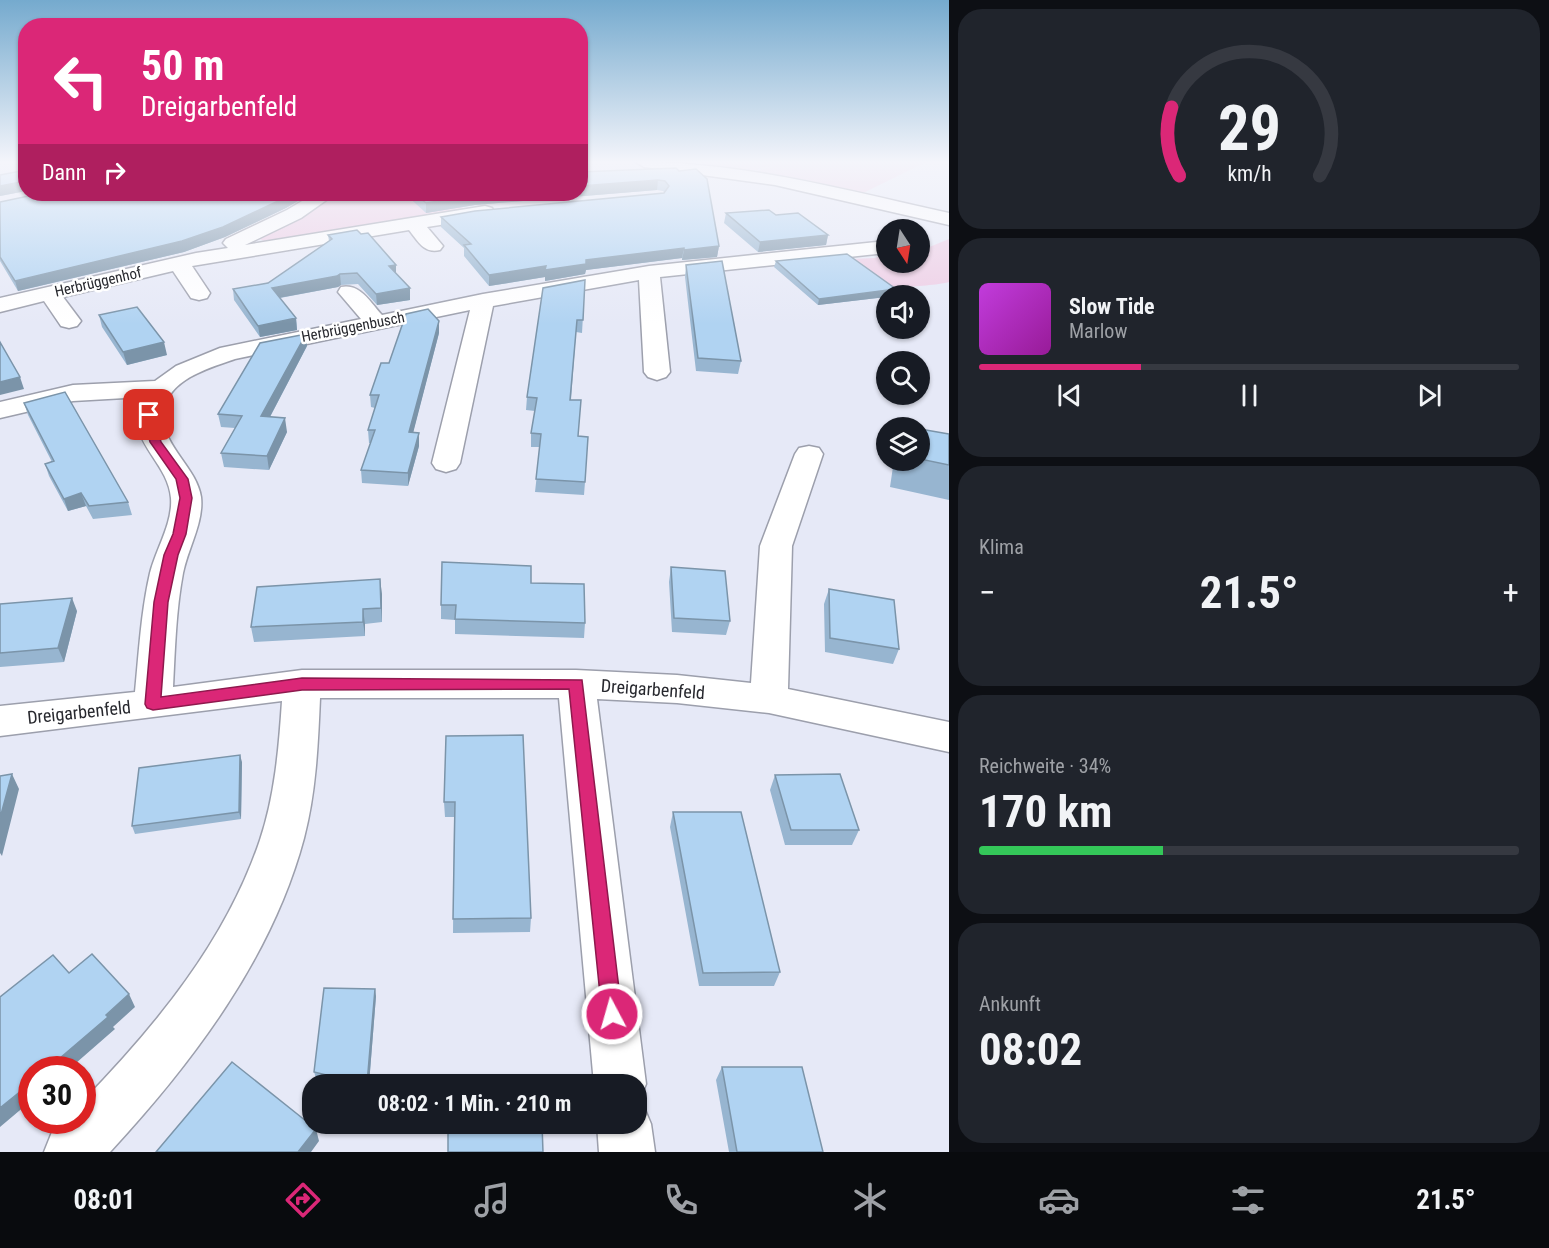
<!DOCTYPE html>
<html lang="de">
<meta charset="utf-8">
<style>
body{margin:0;font-family:"Roboto Condensed",sans-serif;background:#20242c;color:#f1f3f6;height:100vh;display:flex;flex-direction:column;font-size:22px;white-space:nowrap}
*{box-sizing:border-box;margin:0}
p{font-size:20px;color:#9ea1a6}
.icon{flex:none;width:33px;height:33px;fill:none;stroke:currentColor;stroke-width:2;stroke-linecap:round;stroke-linejoin:round}
.map{position:relative;flex:1;overflow:hidden}
.panel{display:flex;flex-direction:column;gap:9px;padding:9px;background:#0d0f14;width:600px}
.panel>*{flex:none}
.hud{position:absolute;left:18px;top:18px;width:570px;height:183px;border-radius:24px;box-shadow:0 2px 4px #0004;background:#db2777;color:#fff;overflow:hidden}
.needle{width:39px;rotate:168deg}
.buttons{position:absolute;left:876px;top:219px;display:grid;gap:12px}
.buttons a{display:grid;place-items:center;width:54px;height:54px;border-radius:50%;background:#171b24;box-shadow:0 2px 4px #0004;font-size:30px}
.speed{position:absolute;left:18px;top:1056px;display:flex;gap:12px;font-size:30px;font-weight:700;text-align:center}
.speed>*{display:grid;place-content:center;width:78px;height:78px;border-radius:50%;background:#171b24;box-shadow:0 2px 4px #0004;line-height:1}
.speed .limit{border:9px solid #d22;background:#fff;color:#111}
.pin{position:absolute;display:grid;place-items:center;width:51px;height:51px;color:#fff;margin:-26px;border-radius:12px;box-shadow:0 3px 9px #0006}
.me{position:absolute;width:66px;margin:-33px;rotate:354deg;stroke-linejoin:round;filter:drop-shadow(0 0 4px #0008)}
.turn{display:flex;align-items:center;gap:21px;height:126px;padding:0 24px;font-size:27px}
.turn .icon{width:78px;height:78px;stroke-width:2.5}
.turn b{display:block;font-size:42px;line-height:51px}
.then{display:flex;align-items:center;height:57px;padding:0 24px;background:#0003;gap:12px;font-size:22px}
.big{font-size:45px;font-weight:700;line-height:1.1}
.panel .card{flex:1;display:flex;flex-direction:column;justify-content:center;gap:9px;min-width:0;padding:0 21px;border-radius:24px;background:#20242c}
.panel .dial{align-items:center;gap:0}
.dial svg{height:156px;overflow:visible;fill:none;stroke:#363941;stroke-width:7;stroke-linecap:round;text-anchor:middle}
.dial text{fill:#f1f3f6;stroke:none}
.song{display:flex;align-items:center;gap:18px}
.cover{width:72px;height:72px;border-radius:9px;background:linear-gradient(135deg,hsl(290 70% 55%),hsl(300 70% 35%))}
.played{height:6px;border-radius:3px;background:linear-gradient(90deg,#db2777 30%,#363941 30%)}
.keys{display:flex;justify-content:space-around;direction:ltr}
.heat{display:flex;justify-content:space-between;align-items:center;font-size:33px;direction:ltr}
.charge{height:9px;border-radius:4px;background:linear-gradient(90deg,#34c759 34%,#363941 0)}
.trip{position:absolute;left:302px;top:1074px;width:345px;height:60px;border-radius:24px;background:#171b24;box-shadow:0 2px 4px #0004;font-weight:700;line-height:60px;text-align:center}
.menu{display:flex;height:96px;justify-content:space-around;align-items:center;background:#090b0e;color:#9ea1a6}
.menu .icon{width:42px;height:42px}
.menu .on{color:#db2777}
.menu b{font-size:27px;color:#f1f3f6}
main{display:flex;flex:1;min-height:0}
.map>svg:first-child{display:block}
</style>
<main>
<div class="map">
<svg width="949" height="1152" viewBox="0 0 949 1152">
<rect width="100%" height="100%" fill="#e6e9f7"/>
<!-- green -->
<path fill="#eecce4" d="M695,162H937L924,163L857,196L745,174L781,164L743,173Z
M335,194H410L464,206L460,212L268,243L260,239L262,235L303,214Z
M949,239V282C940,285 895,289 887,285C874,279 862,267 851,259L875,258L886,254V262H920V247L927,248Z"/>
<g fill="none" stroke-linecap="round" stroke-linejoin="round">
<defs>
<path id="minor" d="M636,162C743,162 845,190 949,213V225L775,185L644,167Z
M314,194H335L301,218L245,245L485,206L492,208L494,212L492,216L485,218L427,227L443,246L440,250C424,254 418,241 409,230L192,266L210,293L207,298L199,300L191,298L173,271L63,297L81,321L77,326L69,328L61,326L44,301L0,312V298L196,253L228,248L223,243L226,239L287,210Z
M886,241V253L660,277L670,372L666,377L657,380L648,377L644,372L639,280L493,306L460,463L456,469L446,472L436,469L432,463L470,310L235,359C212,367 172,378 165,406C155,442 196,464 201,497C204,522 188,548 183,573C176,610 175,649 173,687L302,670H576L677,675L751,683L760,546L795,454L799,448L809,446L819,448L823,454L792,546L788,689L949,722V752L769,713L677,703L597,699L646,1084L638,1103L643,1105L651,1124L655,1152H599L597,1124H636V1084H594L559,698H320C318,745 316,792 304,838C272,958 193,1062 110,1152H44L52,1132L64,1120H82V1102C156,1026 226,941 260,840C275,795 279,747 282,701L0,736V706L135,692C139,652 141,612 150,573C156,549 173,523 171,498C168,459 121,439 143,397L73,401L0,418V402L73,385L155,381L176,366L220,348L361,319L338,292L341,287C360,283 370,302 382,315L483,294L649,266Z"/>
</defs>
<!-- minor casing -->
<use href="#minor" stroke="#9c9fac" stroke-width="3"/>
<!-- minor -->
<use href="#minor" fill="#fff" fill-rule="evenodd"/>
</g>
<!-- wall -->
<path fill="#97b5d0" d="M676,168L719,246L717,257L682,260V258L586,270L585,274L545,281V277L489,286L464,256V248L441,227V217L664,193H665L663,191L657,190L475,205L426,213L405,194H580Z
M26,170V191L0,196Z
M37,194H310L286,208L225,237L184,252L18,291L0,261V202Z
M726,213L776,215L828,235L826,245L758,252L724,223Z
M328,235L396,273L410,300L377,305L358,284L341,285L338,287L280,298L296,318L297,330L260,337L234,300L233,289L268,283L329,241Z
M776,261L896,289L894,296H886V297L818,305L774,267Z
M686,265L741,361L738,374L696,371L685,277Z
M585,280L582,333L576,332L571,400L578,436L585,482L584,495L535,492L540,447H531V433L535,411L526,410L527,397Z
M99,315L167,355L127,365L102,327Z
M439,333L413,432L419,446L408,486L362,483L361,470L371,443H369L368,430L375,408L371,407L370,395L389,363Z
M307,346L270,417L287,432L269,470L224,467L221,453L235,428L221,427L218,414Z
M24,403L128,502L132,515L93,519L86,506L68,511L49,476L45,464L52,462L28,415Z
M920,429L949,434V500L890,487L894,460H920Z
M671,567L730,621L726,635L672,632L669,582Z
M531,583L585,623L584,638L455,634V620L441,619V605Z
M829,589L899,649L893,664L825,652L824,604Z
M382,594V622L365,624V636L254,642L251,627Z
M0,604L77,611L64,662L0,667Z
M446,736L531,918L530,932L453,933L454,817H445L444,802Z
M242,762L241,819L135,834L132,826Z
M775,775L859,830L852,845H785L770,790Z
M673,812L780,972L774,986H699L670,827Z
M376,996L369,1084H340L316,1078L314,1072Z
M722,1067L823,1152H729L716,1080Z"/>
<!-- shaded-wall -->
<path fill="#7b94a9" d="M658,180L657,190L475,205L426,213V203L475,195L492,194H580V186Z
M23,181L26,191L0,196V186Z
M293,194H310L286,208L225,237L184,252L18,291L15,281Z
M828,235L826,245L758,252L760,242Z
M719,246L717,257L682,260L684,250Z
M684,248L682,258L586,270L585,274L545,281V277L489,286V275L586,260Z
M396,265V276L389,266Z
M340,274L341,285L338,287L273,299L272,288Z
M410,288V300L377,305L376,294Z
M896,289L894,296H886V297L818,305L819,299Z
M296,318L297,330L260,337L258,326Z
M439,321V333L410,445L409,432Z
M306,334L307,346L263,430L261,416Z
M164,342L167,355L127,365L123,352Z
M20,377L24,389L0,395V382Z
M285,418L287,432L269,470L267,456Z
M419,433V446L408,486V473Z
M81,493L86,506L68,511L64,499Z
M380,579L382,594V622L381,608Z
M72,598L77,611L64,662L58,648Z
M363,609L365,624V636L363,622Z
M240,755L242,762L241,819L239,812Z
M12,774L19,789L2,856L0,853V818Z
M375,989L376,996L369,1084H367Z
M129,994L135,1007L113,1027L115,1029L68,1070H46Z
M32,1082V1100L0,1127V1108Z
M316,1129L319,1141L311,1152H298Z"/>
<!-- building -->
<path fill="#b0d3f2" stroke="#7b94a9" stroke-width="1.5" d="M676,168L679,171L696,169L707,179L719,246L684,250V248L586,260V264L545,270L546,266L489,275L464,245L471,244L441,217L475,211L664,193L669,186L665,181L658,180L580,186V172Z
M26,170V181L0,186V175Z
M38,194H293L223,227L182,241L15,281L0,257V202Z
M415,194H492L475,195L426,203Z
M769,210L776,215L798,213L828,235L760,242L726,213Z
M357,230L361,234L368,233L396,265L389,266L410,288L376,294L357,273L340,274L337,276L272,288L296,318L258,326L233,289L268,283L332,239L328,235Z
M847,254L896,289L819,299L776,261Z
M722,261L741,361L698,358L686,265Z
M585,280L583,320H577L570,400H581L578,436L588,437L585,482L536,479L541,434L531,433L537,398L527,397L543,288Z
M137,307L164,342L123,352L99,315Z
M428,309L439,321L409,432L419,433L408,473L361,470L375,430H368L379,395H370L381,363H389L406,314Z
M306,334L261,416L285,418L267,456L221,453L242,416L218,414L260,343Z
M0,342L20,377L0,382Z
M65,392L128,502L89,506L81,493L64,499L45,464L54,461L24,403Z
M920,429L949,434V465L920,459Z
M442,562L531,566V583L584,584L585,623L455,619L456,605H441Z
M671,567L725,571L730,621L674,618Z
M380,579L381,608L363,609V622L251,627L257,587Z
M829,589L894,600L899,649L830,638Z
M72,598L58,648L0,653V604Z
M523,735L531,918L453,919L455,802H444L446,736Z
M240,755L239,812L132,826L139,768Z
M12,774L0,818V776Z
M840,774L859,830H791L775,775Z
M673,812H741L780,972L703,973Z
M92,954L129,994L106,1015L108,1017L46,1070H32V1082L0,1108V997L53,955L69,973Z
M324,988L375,989L367,1084H363L314,1072Z
M232,1062L316,1129L298,1152H156Z
M722,1067H802L823,1152H737Z
M448,1124H542L543,1152H448Z"/>
<!-- sky -->
<linearGradient id="sky" x2="0" y2="1"><stop stop-color="#75aace"/><stop offset="0.5" stop-color="#f4f5fb"/><stop offset="1" stop-color="#f4f5fb" stop-opacity="0"/></linearGradient>
<rect width="949" height="324" fill="url(#sky)"/>
<!-- route -->
<path fill="#db2777" stroke="#8e194d" stroke-width="1.5" d="M149,412L154,415L161,442L188,479L192,498L186,534L178,555L168,602L161,697L302,678L582,680L622,1014L619,1021L612,1024L605,1021L602,1014L569,689L302,690L153,710L147,708L145,704L154,602L164,555L173,534L180,498L176,479L150,442L143,415Z"/>
<g text-anchor="middle" dominant-baseline="central" stroke-width="5" stroke-linejoin="round" paint-order="stroke">
<!-- far-street labels -->
<g font-size="15" fill="#27282e" stroke="#fff">
<text transform="translate(98 282) rotate(-13)">Herbrüggenhof</text>
<text transform="translate(353 327) rotate(-11)">Herbrüggenbusch</text>
</g>
<!-- street labels -->
<g font-size="18" fill="#27282e" stroke="#fff">
<text transform="translate(653 689) rotate(4)">Dreigarbenfeld</text>
<text transform="translate(79 712) rotate(-6)">Dreigarbenfeld</text>
</g>
</g>
</svg>
<div class="buttons">
<a><svg class="needle" viewBox="-14 -14 28 28"><path d="M0-13l5 13h-10z" fill="#e53935"/><path d="M0 13l5-13h-10z" fill="#9ea1a6"/></svg></a>
<a><svg class="icon" aria-label="sound" viewBox="0 0 24 24"><path d="M4 9h4l5-4v14l-5-4H4zM17 9q2 3 0 6"/></svg></a>
<a><svg class="icon" aria-label="search" viewBox="0 0 24 24"><circle cx="10" cy="10" r="6"/><path d="M15 15l6 6"/></svg></a>
<a><svg class="icon" aria-label="layers" viewBox="0 0 24 24"><path d="M12 4l9 5-9 5-9-5zM3 14l9 5 9-5"/></svg></a>
</div>
<div class="speed"><div class="limit">30</div></div>
<div class="pin" style="left:149px;top:415px;background:#d93025"><svg class="icon" aria-label="arrive" viewBox="0 0 24 24"><path d="M6 21V4h12l-3 4 3 4H6"/></svg></div>
<svg class="me" style="left:612px;top:1014px" viewBox="-20 -20 40 40"><circle r="17" fill="#db2777" stroke="#fff" stroke-width="3"/><path d="M0-11L8 9 0 5-8 9z" fill="#fff"/></svg>
<div class="trip">08:02 · 1 Min. · 210 m</div>
<div class="hud">
<div class="turn"><svg class="icon" aria-label="left" viewBox="0 0 24 24"><path d="M17 20v-9H6M10 6l-5 5 5 5"/></svg><div><b>50 m</b>Dreigarbenfeld</div></div>
<div class="then">Dann<svg class="icon" aria-label="right" viewBox="0 0 24 24"><path d="M7 20v-9h11M14 6l5 5-5 5"/></svg></div>
</div>
</div>
<section class="panel">
<div class="card dial"><svg viewBox="0 0 100 80">
<path d="M14 69A42 42 0 1 1 86 69"/>
<path d="M14 69A42 42 0 0 1 10 34" stroke="#db2777"/>
<text x="50" y="56" font-size="32" font-weight="700">29</text>
<text x="50" y="72" font-size="11">km/h</text>
</svg></div>
<div class="card">
<div class="song"><i class="cover"></i><div><b>Slow Tide</b><p>Marlow</p></div></div>
<div class="played"></div>
<div class="keys"><svg class="icon" aria-label="previous" viewBox="0 0 24 24"><path d="M18 5L8 12l10 7zM5 5v14"/></svg><svg class="icon" aria-label="pause" viewBox="0 0 24 24"><path d="M8 5v14M16 5v14"/></svg><svg class="icon" aria-label="next" viewBox="0 0 24 24"><path d="M6 5l10 7-10 7zM19 5v14"/></svg></div>
</div>
<div class="card"><p>Klima</p>
<div class="heat"><a>−</a><b class="big">21.5°</b><a>+</a></div>
</div>
<div class="card"><p>Reichweite · 34%</p><b class="big">170 km</b><div class="charge"></div></div>
<div class="card"><p>Ankunft</p><b class="big">08:02</b></div>
</section>
</main>
<nav class="menu">
<b>08:01</b>
<svg class="icon on" aria-label="directions" viewBox="0 0 24 24"><path d="M12 3l9 9-9 9-9-9zM9 14v-3h6M13 9l2 2-2 2"/></svg>
<svg class="icon" aria-label="music" viewBox="0 0 24 24"><path d="M9 18V5l10-2v13"/><circle cx="6" cy="18" r="3"/><circle cx="16" cy="16" r="3"/></svg>
<svg class="icon" aria-label="phone" viewBox="0 0 24 24"><path d="M5 4h4l2 5-3 2q2 4 5 5l2-3 5 2v4C11 20 4 13 5 4z"/></svg>
<svg class="icon" aria-label="climate" viewBox="0 0 24 24"><path d="M12 3v18M4 7l16 10M4 17L20 7"/></svg>
<svg class="icon" aria-label="car" viewBox="0 0 24 24"><path d="M5 17H2v-5l4-1 3-4h7l3 4 3 1v5h-3M9 17h6M6 11h13"/><circle cx="7" cy="17" r="2"/><circle cx="17" cy="17" r="2"/></svg>
<svg class="icon" aria-label="filters" viewBox="0 0 24 24"><path d="M4 7h16M4 17h16"/><circle cx="9" cy="7" r="2"/><circle cx="15" cy="17" r="2"/></svg>
<b>21.5°</b>
</nav>
